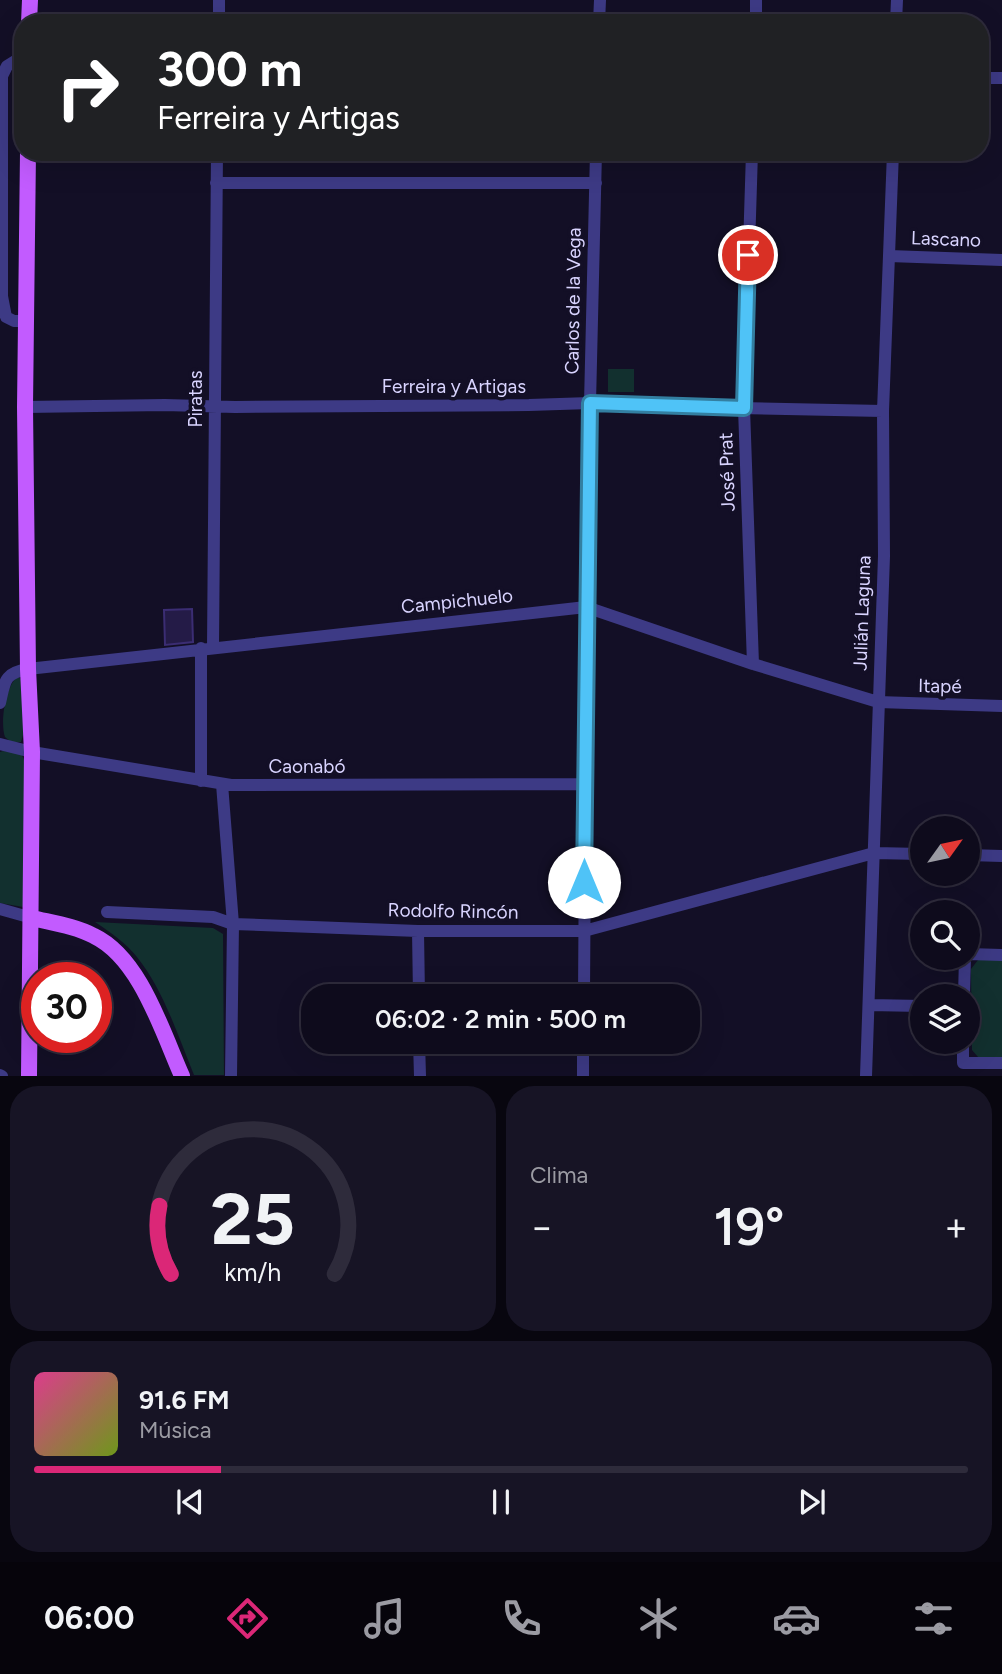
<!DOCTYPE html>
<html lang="es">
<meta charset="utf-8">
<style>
body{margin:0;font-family:Figtree,sans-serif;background:#171425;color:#f1f3f6;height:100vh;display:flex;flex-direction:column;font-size:26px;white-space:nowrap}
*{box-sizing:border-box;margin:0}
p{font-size:23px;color:#9b9ba3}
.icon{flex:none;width:38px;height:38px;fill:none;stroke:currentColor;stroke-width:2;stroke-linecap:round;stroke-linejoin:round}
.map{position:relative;height:1076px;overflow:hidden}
.sheet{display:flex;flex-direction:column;gap:10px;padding:10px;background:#08060f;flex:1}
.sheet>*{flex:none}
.guide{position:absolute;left:14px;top:14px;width:975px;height:147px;border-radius:28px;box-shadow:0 7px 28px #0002,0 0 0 2px #2e2b3b;background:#202124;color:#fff;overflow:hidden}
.needle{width:46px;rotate:57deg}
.fabs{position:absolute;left:910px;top:816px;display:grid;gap:14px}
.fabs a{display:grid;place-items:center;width:70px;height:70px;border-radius:50%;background:#0e0b1c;box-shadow:0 7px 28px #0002,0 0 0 2px #2e2b3b;font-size:35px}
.speed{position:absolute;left:21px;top:962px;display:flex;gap:14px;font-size:35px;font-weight:700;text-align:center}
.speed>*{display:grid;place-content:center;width:91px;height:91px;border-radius:50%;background:#0e0b1c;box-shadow:0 7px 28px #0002,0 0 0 2px #2e2b3b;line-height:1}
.speed .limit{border:10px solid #d22;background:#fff;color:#111}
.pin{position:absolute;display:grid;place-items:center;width:60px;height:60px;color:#fff;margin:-30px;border:4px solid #fff;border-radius:50%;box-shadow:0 2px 7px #0007}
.me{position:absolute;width:77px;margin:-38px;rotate:0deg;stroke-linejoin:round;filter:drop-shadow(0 0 5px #0008)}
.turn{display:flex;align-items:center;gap:24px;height:147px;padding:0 28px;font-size:32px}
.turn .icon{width:91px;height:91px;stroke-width:2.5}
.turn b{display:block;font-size:49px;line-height:60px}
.big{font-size:52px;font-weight:600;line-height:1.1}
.sheet .card{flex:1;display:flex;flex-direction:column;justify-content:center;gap:10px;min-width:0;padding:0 24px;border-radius:28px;background:#171425}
.sheet .dial{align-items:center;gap:0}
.dial svg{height:182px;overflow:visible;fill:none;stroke:#2e2b3b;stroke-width:7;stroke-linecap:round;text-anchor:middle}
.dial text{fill:#f1f3f6;stroke:none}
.song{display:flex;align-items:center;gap:21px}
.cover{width:84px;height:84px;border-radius:10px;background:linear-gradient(135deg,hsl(330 70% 55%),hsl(80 70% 35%))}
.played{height:7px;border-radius:4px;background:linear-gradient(90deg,#db2777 20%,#2e2b3b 20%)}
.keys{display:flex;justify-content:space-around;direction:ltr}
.heat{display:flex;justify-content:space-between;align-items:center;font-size:38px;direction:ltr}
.sheet .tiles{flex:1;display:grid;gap:10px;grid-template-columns:1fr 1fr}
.card:last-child{grid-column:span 2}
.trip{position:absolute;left:301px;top:984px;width:399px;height:70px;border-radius:28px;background:#0e0b1c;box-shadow:0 7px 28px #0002,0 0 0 2px #2e2b3b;font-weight:600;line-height:70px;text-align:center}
.tabs{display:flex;height:112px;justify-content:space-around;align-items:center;background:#06040b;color:#9b9ba3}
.tabs .icon{width:49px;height:49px}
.tabs .current{color:#db2777}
.tabs b{font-size:32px;color:#f1f3f6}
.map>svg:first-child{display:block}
</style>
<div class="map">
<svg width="1002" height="1076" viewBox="0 0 1002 1076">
<rect width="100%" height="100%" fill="#130f26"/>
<!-- green -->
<path fill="#12302f" d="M608,369H634V392H608Z
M17,677L22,679L23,735L21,742H11L5,737C0,723 5,688 17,677Z
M3,751L21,753L25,762L23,907L0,903V752Z
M95,922L213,928L223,934L224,1075H194C178,1036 164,991 137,957C126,943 110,932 95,922Z
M978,960H1002V1057L999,1058L978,1057L972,1050L971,975V969Z"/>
<!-- building -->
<path fill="#241b47" stroke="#3b2d73" stroke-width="2" d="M192,609L193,642L165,645L164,610Z"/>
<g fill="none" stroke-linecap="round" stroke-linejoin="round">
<!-- minor -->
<path stroke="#3d3a85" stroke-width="12" d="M219,23V0
M599,23L600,0
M756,23V0
M896,23L897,0
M23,56L7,66L2,76V296L6,317L14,321H26
M980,78H1002
M752,152L744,408L753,664
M216,183H596
M889,256L1002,260
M25,407L165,405L235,407L529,405L590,403L639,406L883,411
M213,647L217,152
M201,648V781
M0,703C5,681 4,673 28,669L586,607L753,664L878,702L1002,706
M0,744L32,752L231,785L585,784
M222,784L233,924L231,1076
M968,855L1002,856
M0,909L32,918
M107,912L213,917L233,924L418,931H584L874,853L922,854
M418,931L419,996
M968,954L1002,955
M584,996L587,529L596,152
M964,996L965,957
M869,1005L922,1006
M419,1041L420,1076
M963,1041V1063H1002
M0,1075L2,1076
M583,1076V1041
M866,1076L884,556L883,411L893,152"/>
<!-- major -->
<path stroke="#c25bff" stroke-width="16" d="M29,23L30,0
M28,152L25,407L28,669L32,752L29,1076
M32,918C53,923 75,926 94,936C140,958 162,1031 182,1076"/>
</g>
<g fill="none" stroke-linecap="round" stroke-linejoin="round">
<defs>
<path id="route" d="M584,882L590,403L744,408L748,255"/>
</defs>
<!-- route casing -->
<use href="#route" stroke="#337fa1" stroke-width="18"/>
<!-- route -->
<use href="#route" stroke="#4fc3f7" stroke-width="12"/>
</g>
<g text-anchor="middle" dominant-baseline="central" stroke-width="7" stroke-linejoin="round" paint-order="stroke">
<!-- street labels -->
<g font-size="19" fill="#d9d4ff" stroke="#130f26">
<text transform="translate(946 239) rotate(2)">Lascano</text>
<text transform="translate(573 301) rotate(-89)">Carlos de la Vega</text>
<text x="454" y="386">Ferreira y Artigas</text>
<text transform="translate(195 399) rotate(-90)">Piratas</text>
<text transform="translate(727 472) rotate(-92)">José Prat</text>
<text transform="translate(457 601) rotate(-6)">Campichuelo</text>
<text transform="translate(862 613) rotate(-88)">Julián Laguna</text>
<text transform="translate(940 686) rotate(1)">Itapé</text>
<text x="307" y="766">Caonabó</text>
<text transform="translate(453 911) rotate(1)">Rodolfo Rincón</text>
</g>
</g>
</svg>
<div class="fabs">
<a><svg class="needle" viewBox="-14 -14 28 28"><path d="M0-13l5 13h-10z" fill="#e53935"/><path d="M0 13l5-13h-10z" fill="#9b9ba3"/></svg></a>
<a><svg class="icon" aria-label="search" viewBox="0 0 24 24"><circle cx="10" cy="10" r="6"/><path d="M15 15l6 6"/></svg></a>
<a><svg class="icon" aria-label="layers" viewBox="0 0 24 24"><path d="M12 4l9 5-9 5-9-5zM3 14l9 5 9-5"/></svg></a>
</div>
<div class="speed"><div class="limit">30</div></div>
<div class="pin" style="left:748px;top:255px;background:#d93025"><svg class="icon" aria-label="arrive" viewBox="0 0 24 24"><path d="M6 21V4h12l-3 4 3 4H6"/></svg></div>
<svg class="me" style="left:584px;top:882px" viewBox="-20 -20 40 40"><circle r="19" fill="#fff"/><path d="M0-13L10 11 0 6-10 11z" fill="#4fc3f7"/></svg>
<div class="trip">06:02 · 2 min · 500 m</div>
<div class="guide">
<div class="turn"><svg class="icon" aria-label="right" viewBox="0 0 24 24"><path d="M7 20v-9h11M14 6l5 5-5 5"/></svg><div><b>300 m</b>Ferreira y Artigas</div></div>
</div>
</div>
<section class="sheet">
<div class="tiles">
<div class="card dial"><svg viewBox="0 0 100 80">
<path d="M14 69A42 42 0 1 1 86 69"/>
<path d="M14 69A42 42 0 0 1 9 39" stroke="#db2777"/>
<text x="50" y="56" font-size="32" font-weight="700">25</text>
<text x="50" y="72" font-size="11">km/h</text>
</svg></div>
<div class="card"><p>Clima</p>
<div class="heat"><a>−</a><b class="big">19°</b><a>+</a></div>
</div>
<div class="card">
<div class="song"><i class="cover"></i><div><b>91.6 FM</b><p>Música</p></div></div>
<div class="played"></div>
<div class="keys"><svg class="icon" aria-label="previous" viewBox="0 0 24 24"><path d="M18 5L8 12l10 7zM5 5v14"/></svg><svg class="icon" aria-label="pause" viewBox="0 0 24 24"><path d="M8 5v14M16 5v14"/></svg><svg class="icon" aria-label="next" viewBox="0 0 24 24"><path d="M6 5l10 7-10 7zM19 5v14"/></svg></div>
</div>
</div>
</section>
<nav class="tabs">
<b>06:00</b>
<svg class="icon current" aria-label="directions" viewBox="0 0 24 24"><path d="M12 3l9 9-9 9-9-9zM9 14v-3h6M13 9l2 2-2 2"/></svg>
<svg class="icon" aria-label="music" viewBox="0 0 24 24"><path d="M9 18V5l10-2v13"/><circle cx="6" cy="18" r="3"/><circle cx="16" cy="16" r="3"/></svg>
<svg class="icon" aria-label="phone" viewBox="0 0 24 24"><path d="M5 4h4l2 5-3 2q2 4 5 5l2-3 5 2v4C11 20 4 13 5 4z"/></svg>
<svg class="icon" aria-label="climate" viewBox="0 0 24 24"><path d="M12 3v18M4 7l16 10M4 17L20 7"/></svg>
<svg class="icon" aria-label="car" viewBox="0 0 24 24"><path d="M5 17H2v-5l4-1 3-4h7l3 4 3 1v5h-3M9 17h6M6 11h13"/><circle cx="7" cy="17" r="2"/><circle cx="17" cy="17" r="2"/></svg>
<svg class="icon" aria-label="filters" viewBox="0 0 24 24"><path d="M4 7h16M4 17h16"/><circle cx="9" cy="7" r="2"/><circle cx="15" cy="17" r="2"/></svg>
</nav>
